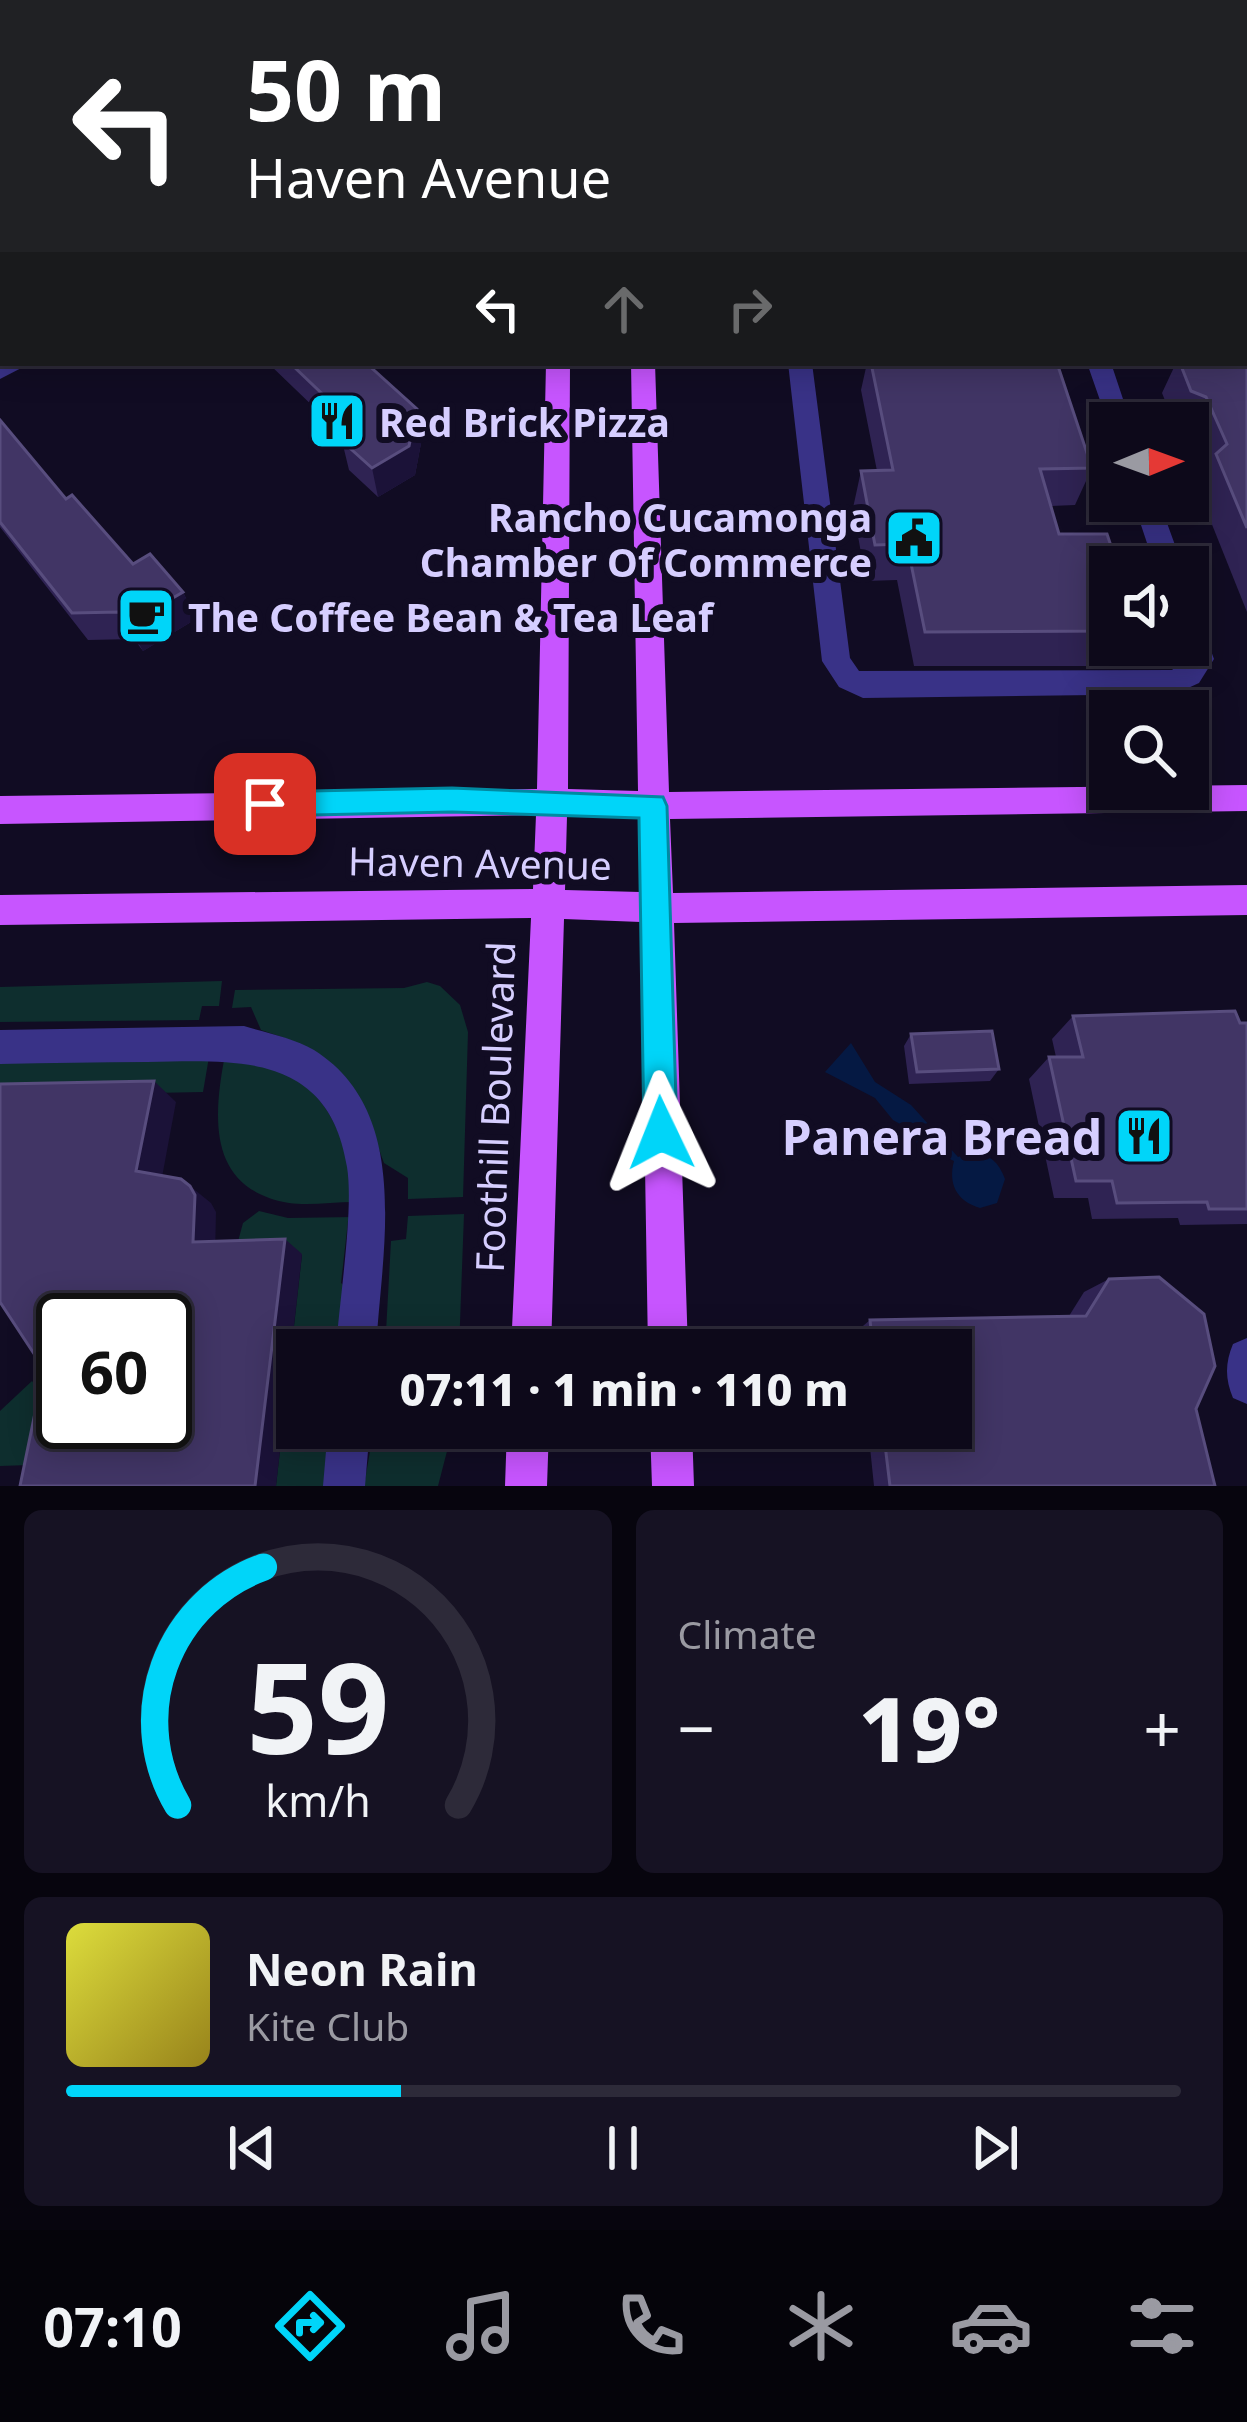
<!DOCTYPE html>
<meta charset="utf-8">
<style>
body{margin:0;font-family:"Noto Sans",sans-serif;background:#161223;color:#f1f3f6;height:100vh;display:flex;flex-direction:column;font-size:45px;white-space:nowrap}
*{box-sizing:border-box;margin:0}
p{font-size:39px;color:#9a9aa2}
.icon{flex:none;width:66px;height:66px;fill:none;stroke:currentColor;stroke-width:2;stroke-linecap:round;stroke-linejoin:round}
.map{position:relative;height:1486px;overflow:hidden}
.details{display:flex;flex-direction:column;gap:24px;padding:24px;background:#07050e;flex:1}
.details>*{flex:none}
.top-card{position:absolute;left:0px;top:0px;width:1248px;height:366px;box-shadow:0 6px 30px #0003,0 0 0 3px #2d2a39;background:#202124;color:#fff;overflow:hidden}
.needle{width:78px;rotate:89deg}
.controls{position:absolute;left:1089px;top:402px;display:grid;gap:24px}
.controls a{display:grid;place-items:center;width:120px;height:120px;border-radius:0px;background:#0d091a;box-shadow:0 6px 30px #0003,0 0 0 3px #2d2a39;font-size:60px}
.speed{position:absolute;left:36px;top:1293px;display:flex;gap:24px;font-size:60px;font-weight:700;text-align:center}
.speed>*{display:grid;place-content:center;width:156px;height:156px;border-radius:50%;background:#0d091a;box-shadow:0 6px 30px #0003,0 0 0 3px #2d2a39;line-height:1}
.speed .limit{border:6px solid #111;border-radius:18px;background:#fff;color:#111}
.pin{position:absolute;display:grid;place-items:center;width:102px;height:102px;color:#fff;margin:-51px;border-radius:24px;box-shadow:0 6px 18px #0006}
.me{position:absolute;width:132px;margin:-66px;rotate:358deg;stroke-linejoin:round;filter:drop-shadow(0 0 9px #0008)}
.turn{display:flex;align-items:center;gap:42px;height:252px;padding:0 48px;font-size:54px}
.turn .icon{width:156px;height:156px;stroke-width:2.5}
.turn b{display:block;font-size:84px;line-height:102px}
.lanes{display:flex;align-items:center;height:114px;padding:0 48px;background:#0003;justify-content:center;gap:60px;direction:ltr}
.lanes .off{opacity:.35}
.big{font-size:90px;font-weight:800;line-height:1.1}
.details .tile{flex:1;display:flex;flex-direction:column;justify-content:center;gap:18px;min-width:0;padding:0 42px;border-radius:18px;background:#161223}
.details .dial{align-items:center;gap:0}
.dial svg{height:312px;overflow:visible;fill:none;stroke:#2d2a39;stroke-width:7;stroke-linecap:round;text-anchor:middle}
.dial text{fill:#f1f3f6;stroke:none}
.song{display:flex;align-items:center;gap:36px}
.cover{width:144px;height:144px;border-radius:18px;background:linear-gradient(135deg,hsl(60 70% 55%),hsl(50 70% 35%))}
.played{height:12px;border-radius:6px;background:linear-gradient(90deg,#00d5f9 30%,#2d2a39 30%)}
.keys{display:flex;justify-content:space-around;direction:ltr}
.heat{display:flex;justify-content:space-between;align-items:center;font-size:66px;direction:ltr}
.details .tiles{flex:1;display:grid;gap:24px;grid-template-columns:1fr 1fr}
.tile:last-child{grid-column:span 2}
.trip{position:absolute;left:276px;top:1329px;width:696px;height:120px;border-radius:0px;background:#0d091a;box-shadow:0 6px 30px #0003,0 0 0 3px #2d2a39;font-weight:800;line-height:120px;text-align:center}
.tab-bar{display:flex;height:192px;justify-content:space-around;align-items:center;background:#05040a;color:#9a9aa2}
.tab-bar .icon{width:84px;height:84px}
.tab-bar .selected{color:#00d5f9}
.tab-bar b{font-size:54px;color:#f1f3f6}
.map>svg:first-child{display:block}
</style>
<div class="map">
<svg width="1247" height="1486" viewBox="0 0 1247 1486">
<rect width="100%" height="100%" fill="#110c23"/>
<!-- green -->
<path fill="#0e2e2e" d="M222,981L219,1006H202L199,1020L0,1022V987Z
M427,982L440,986L460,1005L468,1032L463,1197L408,1199V1178L384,1163L361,1100L345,1080L285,1038L261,1030L251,1007L232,1008L235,990L404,988Z
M225,1055C313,1064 347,1119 354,1202C333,1202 309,1206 289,1203C207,1189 213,1117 225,1055Z
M209,1057L203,1092L0,1096V1063Z
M259,1211L288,1218L354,1217L348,1221L341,1283L350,1290L344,1350H297V1428H325L324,1449L331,1454L328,1486H276L302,1255L237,1245L243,1223Z
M464,1214L459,1350H385L391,1241L406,1239L408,1216Z
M32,1381L44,1396L29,1465L0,1466V1411Z
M374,1428H453L438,1486H364Z"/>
<!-- water -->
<path fill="#051943" d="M851,1043L875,1082L911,1105L958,1157C980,1148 997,1156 1005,1179L997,1203L980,1208C956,1201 948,1183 954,1161L916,1143L909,1129L893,1120L875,1098L825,1072Z"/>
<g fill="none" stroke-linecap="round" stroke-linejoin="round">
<!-- stream -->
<path stroke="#051943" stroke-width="9" d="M936,0L949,3"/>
<!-- minor -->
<path fill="#393287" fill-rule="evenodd" d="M311,0H333L309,3Z
M0,40H3V52H0Z
M0,83H3V95H0Z
M1245,107H1247V119H1245Z
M1245,286H1247V301H1245Z
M0,362L3,361L31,363L0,379Z
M788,363H812L850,658L859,671L1172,670L1185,658L1181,645H1188V613L1198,616L1214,659L1199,683L1175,694L863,698L839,687L822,661Z
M1087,363H1111L1131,423H1110V429Z
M1133,501H1159L1183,567H1155Z
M244,1026C267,1033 294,1038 314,1050C414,1113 381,1252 376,1350H336C339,1302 354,1210 347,1167C329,1053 238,1060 147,1062C98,1062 49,1063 0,1064V1030Z
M1247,1338V1404L1233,1398C1225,1379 1225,1363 1233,1344Z
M328,1428H370L365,1486H323Z"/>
<!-- major -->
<path fill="#c755ff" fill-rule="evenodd" d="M586,0H604V3H586Z
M639,0H657V3H639Z
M546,363H570L568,789L638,791L631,363H655L669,792L1247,785V811L670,819L673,893L1247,885V915L674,923L688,1350H648L641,922L564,919L551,1350H511L531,918L0,925V895L533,889L536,815L0,824V796L537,789ZM567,816L639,818L640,892L565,890Z
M507,1428H549L547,1486H505Z
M650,1428H692L694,1486H652Z"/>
</g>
<!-- wall -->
<path fill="#2f2353" d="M1245,114H1247V207L1245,203Z
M1247,357V612L1197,487L1206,471L1188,431V423H1174L1162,393L1176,363H1245Z
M268,363H366L422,438L415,475L378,497L349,470L342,441L346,438Z
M867,363H1057L1092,468L1075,505L1051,506L1059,534L1110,567V645H1131L1119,666H914L897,580L866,581L853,508L861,471H877L861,390Z
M0,420L66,499L133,564L183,592L196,619L143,651L134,639L88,640L0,527Z
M1073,1016L1247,1023V1224L1180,1225L1178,1218L1092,1219L1088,1198H1054L1029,1079L1049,1057H1056L1052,1039Z
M911,1034L999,1069L990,1081L909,1084L904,1046Z
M1109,1279L1196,1409L1215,1486H874L868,1428H951V1350H859L857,1331L870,1320L1069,1316L1084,1292Z"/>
<!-- shaded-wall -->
<path fill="#1b1238" d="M3,234V297L0,298V235Z
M417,409L422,438L415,475L378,497L372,468Z
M183,592L196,619L143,651L128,624Z
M154,1081L176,1102L160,1188L136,1171Z
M190,1186L211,1203L216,1212L215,1257L193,1242Z
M285,1239L302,1254L276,1486H255Z"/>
<!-- building -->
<path fill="#413565" stroke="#584d7e" stroke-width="3" fill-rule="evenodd" d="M414,0H506V3H413Z
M1245,114H1247V167L1245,163Z
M3,168V234L0,235V169Z
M1245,357H1247V528L1216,454L1227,444L1206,397L1191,391L1180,363H1245Z
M290,363H366L417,409L409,446L372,468L342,441L360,430Z
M871,363H1057L1092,468L1040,469L1059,534H1107L1118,567H1110V631L925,632L907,544L875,545L861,471L893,470Z
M0,420L66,499L72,495L133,564L150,554L183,592L128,624L119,612L72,613L0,522Z
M1235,1011L1240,1023H1247V1209H1209L1207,1202L1117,1203L1112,1181H1076L1049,1057H1083L1073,1016Z
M992,1031L999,1069L917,1072L911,1034Z
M154,1081L136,1171L181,1179L190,1186L195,1195L193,1242L285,1239L255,1486H20L44,1369L0,1302V1084ZM63,1320H165V1422H63Z
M1159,1277L1204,1314L1215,1366L1196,1409L1215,1486H890L883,1428H951V1350H873L870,1320L1086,1316L1109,1279Z"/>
<!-- route -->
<path fill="#00d5f9" stroke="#008aa2" stroke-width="3" d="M452,788L663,797L667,806L677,1133L672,1145L661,1150L649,1145L644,1133L639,818L452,812L265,816L255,813L251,804L255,795L265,792Z"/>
<!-- icons -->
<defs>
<symbol id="restaurant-square" viewBox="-11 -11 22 22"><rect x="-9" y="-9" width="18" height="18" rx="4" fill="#00d5f9" stroke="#110c23"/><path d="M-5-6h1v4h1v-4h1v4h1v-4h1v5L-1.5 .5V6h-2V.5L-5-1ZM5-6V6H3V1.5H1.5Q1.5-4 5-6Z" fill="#111"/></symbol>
<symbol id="civic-square" viewBox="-11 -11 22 22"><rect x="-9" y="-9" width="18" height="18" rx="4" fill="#00d5f9" stroke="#110c23"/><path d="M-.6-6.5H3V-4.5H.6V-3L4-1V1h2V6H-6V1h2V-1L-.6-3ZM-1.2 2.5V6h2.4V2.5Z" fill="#111"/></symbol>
<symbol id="cafe-square" viewBox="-11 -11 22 22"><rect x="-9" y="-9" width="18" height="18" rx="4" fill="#00d5f9" stroke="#110c23"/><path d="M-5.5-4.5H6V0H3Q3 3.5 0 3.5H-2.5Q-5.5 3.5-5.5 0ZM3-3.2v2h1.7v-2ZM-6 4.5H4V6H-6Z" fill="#111"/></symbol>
</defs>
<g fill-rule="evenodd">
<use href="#restaurant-square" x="304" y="388" width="66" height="66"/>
<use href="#civic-square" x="881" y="505" width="66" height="66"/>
<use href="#cafe-square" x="113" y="583" width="66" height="66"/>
<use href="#restaurant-square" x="1111" y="1103" width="66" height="66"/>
</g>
<g text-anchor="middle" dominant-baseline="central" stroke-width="12" stroke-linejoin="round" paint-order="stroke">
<!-- poi labels -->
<g font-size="39" font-weight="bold" fill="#d6ceff" stroke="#110c23" text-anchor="start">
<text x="379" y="421">Red Brick Pizza</text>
<text x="872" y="516" text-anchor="end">Rancho Cucamonga<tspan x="872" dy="45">Chamber Of Commerce</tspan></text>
<text x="188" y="616">The Coffee Bean &amp; Tea Leaf</text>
</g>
<!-- street labels -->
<g font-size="39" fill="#d6ceff" stroke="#110c23">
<text transform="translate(480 862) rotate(1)">Haven Avenue</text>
<text transform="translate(494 1107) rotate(-88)">Foothill Boulevard</text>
</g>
<!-- near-poi labels -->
<g font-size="48" font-weight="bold" fill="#d6ceff" stroke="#110c23" text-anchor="end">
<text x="1102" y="1136">Panera Bread</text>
</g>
</g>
</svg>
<div class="controls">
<a><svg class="needle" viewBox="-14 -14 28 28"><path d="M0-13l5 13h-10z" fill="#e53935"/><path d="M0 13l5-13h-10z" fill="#9a9aa2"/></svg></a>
<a><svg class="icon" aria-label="sound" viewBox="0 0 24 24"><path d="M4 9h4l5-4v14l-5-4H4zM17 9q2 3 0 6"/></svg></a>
<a><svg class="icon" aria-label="search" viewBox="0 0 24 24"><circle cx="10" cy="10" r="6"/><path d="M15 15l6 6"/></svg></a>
</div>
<div class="speed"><div class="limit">60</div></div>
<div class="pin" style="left:265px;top:804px;background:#d93025"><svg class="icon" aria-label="arrive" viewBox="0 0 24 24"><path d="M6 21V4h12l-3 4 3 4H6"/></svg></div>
<svg class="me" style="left:661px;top:1133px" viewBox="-20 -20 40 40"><path d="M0-17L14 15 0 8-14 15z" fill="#00d5f9" stroke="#fff" stroke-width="4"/></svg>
<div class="trip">07:11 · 1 min · 110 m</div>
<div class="top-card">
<div class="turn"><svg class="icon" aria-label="left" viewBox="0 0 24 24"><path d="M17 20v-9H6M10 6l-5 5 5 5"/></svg><div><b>50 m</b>Haven Avenue</div></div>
<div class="lanes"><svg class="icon" aria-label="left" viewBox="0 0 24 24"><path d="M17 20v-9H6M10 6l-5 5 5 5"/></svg><svg class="icon off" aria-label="ahead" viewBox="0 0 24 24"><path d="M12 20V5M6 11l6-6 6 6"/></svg><svg class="icon off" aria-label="right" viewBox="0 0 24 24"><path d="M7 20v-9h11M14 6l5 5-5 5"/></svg></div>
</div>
</div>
<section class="details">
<div class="tiles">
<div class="tile dial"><svg viewBox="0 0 100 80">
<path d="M14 69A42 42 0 1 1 86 69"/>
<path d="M14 69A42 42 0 0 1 36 8" stroke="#00d5f9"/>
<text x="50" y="56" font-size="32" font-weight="700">59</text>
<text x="50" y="72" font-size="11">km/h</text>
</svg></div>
<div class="tile"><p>Climate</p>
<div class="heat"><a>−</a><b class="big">19°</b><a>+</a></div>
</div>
<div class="tile">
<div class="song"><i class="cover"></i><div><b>Neon Rain</b><p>Kite Club</p></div></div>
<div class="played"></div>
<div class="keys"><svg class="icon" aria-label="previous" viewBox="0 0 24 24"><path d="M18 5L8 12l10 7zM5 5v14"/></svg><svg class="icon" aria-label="pause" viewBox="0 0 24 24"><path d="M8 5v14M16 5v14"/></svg><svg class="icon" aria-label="next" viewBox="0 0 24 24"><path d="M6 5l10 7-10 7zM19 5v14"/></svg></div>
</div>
</div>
</section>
<nav class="tab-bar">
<b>07:10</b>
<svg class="icon selected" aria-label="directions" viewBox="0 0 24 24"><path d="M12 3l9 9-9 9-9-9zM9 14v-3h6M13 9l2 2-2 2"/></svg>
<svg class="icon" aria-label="music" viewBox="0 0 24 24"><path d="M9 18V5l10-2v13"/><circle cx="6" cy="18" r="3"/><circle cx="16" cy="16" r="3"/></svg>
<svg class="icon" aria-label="phone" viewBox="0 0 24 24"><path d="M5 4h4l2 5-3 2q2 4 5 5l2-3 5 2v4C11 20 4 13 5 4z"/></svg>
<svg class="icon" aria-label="climate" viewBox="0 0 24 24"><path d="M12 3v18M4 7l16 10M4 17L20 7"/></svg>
<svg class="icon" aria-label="car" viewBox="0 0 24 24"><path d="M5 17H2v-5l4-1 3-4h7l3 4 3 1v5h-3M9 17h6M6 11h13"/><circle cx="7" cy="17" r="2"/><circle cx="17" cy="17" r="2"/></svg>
<svg class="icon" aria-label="filters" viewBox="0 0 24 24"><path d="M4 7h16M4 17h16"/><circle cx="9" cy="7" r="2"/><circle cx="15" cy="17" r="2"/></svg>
</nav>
